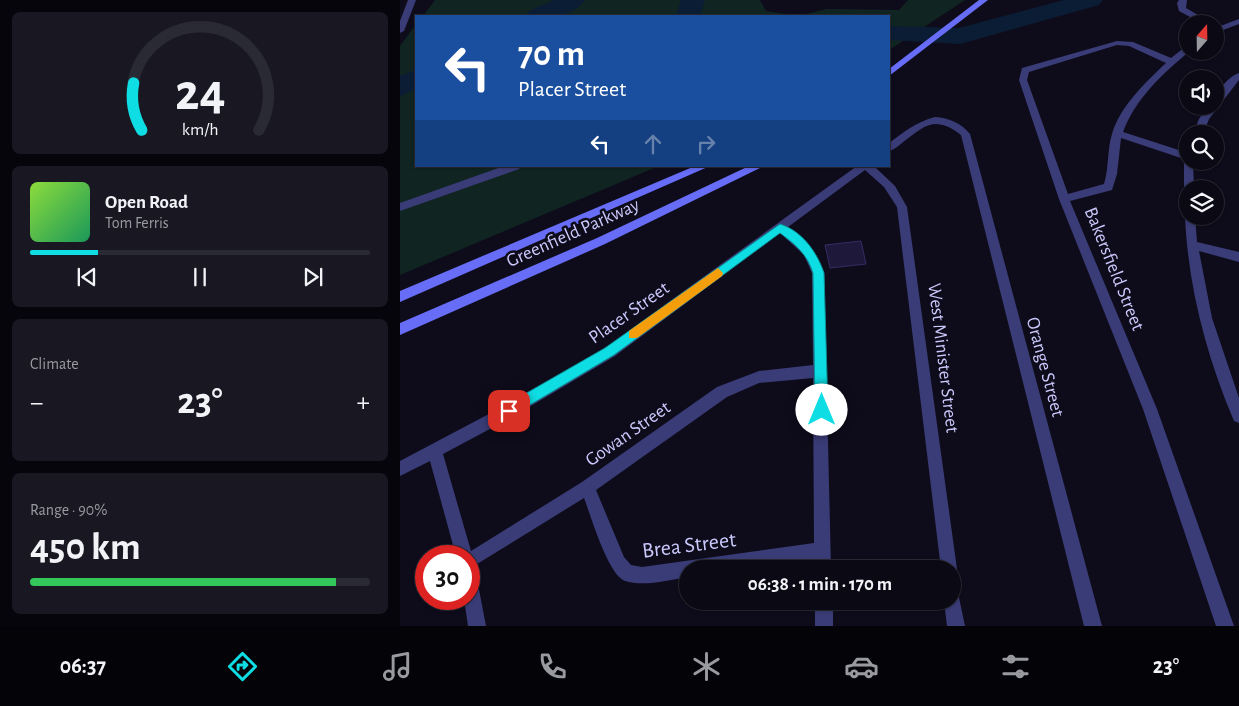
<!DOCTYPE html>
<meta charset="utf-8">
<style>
body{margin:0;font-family:"Alegreya Sans",sans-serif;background:#181722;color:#f1f3f6;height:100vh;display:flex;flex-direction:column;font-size:19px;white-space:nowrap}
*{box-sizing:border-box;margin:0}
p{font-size:16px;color:#999aa0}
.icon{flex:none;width:28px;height:28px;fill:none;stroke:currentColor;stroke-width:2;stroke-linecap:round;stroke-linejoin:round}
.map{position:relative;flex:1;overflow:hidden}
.drawer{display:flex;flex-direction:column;gap:12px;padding:12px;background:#06050b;width:400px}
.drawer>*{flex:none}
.top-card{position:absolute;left:15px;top:15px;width:475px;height:152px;border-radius:0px;box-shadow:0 1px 4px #0004,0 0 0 1px #2a2a34;background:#1a4fa0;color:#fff;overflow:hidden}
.needle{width:32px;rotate:20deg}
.buttons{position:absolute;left:779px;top:15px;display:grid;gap:10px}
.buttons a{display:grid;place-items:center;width:45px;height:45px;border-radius:50%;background:#0a0914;box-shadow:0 1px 4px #0004,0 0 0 1px #2a2a34;font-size:25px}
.speed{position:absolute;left:15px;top:545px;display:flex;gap:10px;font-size:25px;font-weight:700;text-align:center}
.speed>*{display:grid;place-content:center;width:65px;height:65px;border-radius:50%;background:#0a0914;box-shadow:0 1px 4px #0004,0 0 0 1px #2a2a34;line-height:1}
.speed .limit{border:8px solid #d22;background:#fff;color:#111}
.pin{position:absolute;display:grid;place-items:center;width:42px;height:42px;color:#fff;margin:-21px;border-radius:10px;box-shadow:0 2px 8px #0006}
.me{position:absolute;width:55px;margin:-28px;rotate:0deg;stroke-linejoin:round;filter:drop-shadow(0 0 4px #0008)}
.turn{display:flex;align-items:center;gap:18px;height:105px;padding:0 20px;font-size:22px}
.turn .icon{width:65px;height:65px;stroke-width:2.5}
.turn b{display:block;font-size:35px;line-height:42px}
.lanes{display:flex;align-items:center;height:48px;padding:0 20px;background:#0003;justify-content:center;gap:25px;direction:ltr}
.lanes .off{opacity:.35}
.big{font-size:38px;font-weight:700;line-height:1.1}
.drawer .card{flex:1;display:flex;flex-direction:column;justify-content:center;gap:8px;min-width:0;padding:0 18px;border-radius:8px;background:#181722}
.drawer .dial{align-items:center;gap:0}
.dial svg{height:130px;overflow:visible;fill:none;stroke:#2a2a34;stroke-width:7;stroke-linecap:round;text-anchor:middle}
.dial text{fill:#f1f3f6;stroke:none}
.song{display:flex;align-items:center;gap:15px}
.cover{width:60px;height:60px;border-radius:8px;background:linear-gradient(135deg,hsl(90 70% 55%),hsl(150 70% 35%))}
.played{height:5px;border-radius:2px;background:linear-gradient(90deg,#0edde3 20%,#2a2a34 20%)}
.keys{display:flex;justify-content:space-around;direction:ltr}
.heat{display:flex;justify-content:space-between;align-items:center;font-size:28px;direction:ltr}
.charge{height:8px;border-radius:4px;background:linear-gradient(90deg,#34c759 90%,#2a2a34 0)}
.trip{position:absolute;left:279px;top:560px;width:282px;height:50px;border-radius:25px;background:#0a0914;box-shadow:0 1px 4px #0004,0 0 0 1px #2a2a34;font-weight:700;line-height:50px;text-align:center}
.tabs{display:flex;height:80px;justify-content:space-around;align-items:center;background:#040408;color:#999aa0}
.tabs .icon{width:35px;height:35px}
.tabs .selected{color:#0edde3}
.tabs b{font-size:22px;color:#f1f3f6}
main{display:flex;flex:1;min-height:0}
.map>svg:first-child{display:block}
</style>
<main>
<section class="drawer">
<div class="card dial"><svg viewBox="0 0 100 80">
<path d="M14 69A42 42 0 1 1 86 69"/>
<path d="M14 69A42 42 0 0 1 9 40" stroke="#0edde3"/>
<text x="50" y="56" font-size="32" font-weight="700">24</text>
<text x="50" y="72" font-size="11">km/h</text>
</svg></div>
<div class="card">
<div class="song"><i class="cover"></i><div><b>Open Road</b><p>Tom Ferris</p></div></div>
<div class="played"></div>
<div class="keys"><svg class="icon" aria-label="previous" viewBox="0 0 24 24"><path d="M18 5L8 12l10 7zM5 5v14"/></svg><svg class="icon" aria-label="pause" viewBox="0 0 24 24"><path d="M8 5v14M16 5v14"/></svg><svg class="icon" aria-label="next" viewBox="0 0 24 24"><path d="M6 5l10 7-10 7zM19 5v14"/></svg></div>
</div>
<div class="card"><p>Climate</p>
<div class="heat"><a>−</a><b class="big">23°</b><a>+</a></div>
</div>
<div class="card"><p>Range · 90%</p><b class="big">450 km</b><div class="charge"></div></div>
</section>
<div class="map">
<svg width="839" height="626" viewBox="0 0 839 626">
<rect width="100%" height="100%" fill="#0e0c1b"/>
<!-- green -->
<path fill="#102422" d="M35,0H360L366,11L398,16L427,9L499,10L508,0H565L489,50V16H23Z
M16,24V166H259L0,275V46Z"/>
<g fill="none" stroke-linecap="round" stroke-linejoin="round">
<!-- river -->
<path fill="#0b1d35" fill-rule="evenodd" d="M154,0H185C173,18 145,17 126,16L129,11Z
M281,0H305L300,16H276Z
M664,0H703L699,5L560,44L489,40V26L559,28Z
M16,70V89L0,96V76Z"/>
</g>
<!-- building -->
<path fill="#1e193b" stroke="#342d65" d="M461,241L466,264L430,268L425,245Z"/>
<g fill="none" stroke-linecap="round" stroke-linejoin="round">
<!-- service -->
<path fill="#3a3c77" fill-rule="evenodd" d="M8,0H16L4,31L0,33V21Z
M104,166H120L119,169L0,211V203Z"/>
<!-- minor -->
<path fill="#3a3c77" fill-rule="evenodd" d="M779,0H787L786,8L813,24H803L779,11L777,3Z
M839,19V24L815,33V28Z
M717,41L733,42L771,58L785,47H788V51H790C764,72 735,99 723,132L788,153V161H793L794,189H788V192L784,189V159L721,138L717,174L712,190L670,201L757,409L834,626H816L743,409L659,199L619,80L622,68ZM717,45L729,46L766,63C746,82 720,106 712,134C707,150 709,168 704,184L668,194L627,80L629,72Z
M839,73V80L809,119L803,134H793L799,119L808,106H815C815,93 826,78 839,73Z
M535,117C549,118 561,123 570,134L702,626H684L561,135C535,115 525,125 502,143C498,146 494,150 489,151V143C504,132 516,122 535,117Z
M457,166L476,168L495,186L507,207L557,569L555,575L552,576V569H541L497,207L484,187L465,170L388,227L412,249L424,273L431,569H415V559L346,569H288V577C268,580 244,587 225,581C208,575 191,516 184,498L69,569V556H56L30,461L0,476V461L104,406L205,348ZM380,233L404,255L412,273L413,365L359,371L317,387L182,482L71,551L43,454L114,416L215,356ZM413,378L414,543L242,567L231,565L224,557L196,490L327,397L359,383Z
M788,213V216H795L797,242L839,252V262L799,251L812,318L839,398V423L834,421C806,355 788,286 785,216Z
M69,571L75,573L77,579L86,626H68L64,599H69Z
M552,591L558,593L565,626H547L544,601H552Z
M415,601H433V626H415Z"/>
<!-- secondary -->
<path fill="#676df6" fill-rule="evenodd" d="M579,0H588L489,76V69Z
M295,166H310L0,302V291Z
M349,166H364L205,244L0,335V323L197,238Z"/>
</g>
<!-- route -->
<path fill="#0edde3" stroke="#099094" d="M380,224C402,231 417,252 424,273L428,410L426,415L422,417L417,415L415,410L413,273C407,254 396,245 380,233L214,355L113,415L109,417L104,415L102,411L104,406L205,348Z"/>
<!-- slow -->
<path fill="#f59e0b" d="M318,268L323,273L322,276L237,338H229V331Z"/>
<g text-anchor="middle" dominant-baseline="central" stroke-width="5" stroke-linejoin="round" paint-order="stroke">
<!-- street labels -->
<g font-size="19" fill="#cbc9fc" stroke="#0e0c1b">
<text transform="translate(173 233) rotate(-24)">Greenfield Parkway</text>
<text transform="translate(714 269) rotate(68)">Bakersfield Street</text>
<text transform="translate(229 313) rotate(-35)">Placer Street</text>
<text transform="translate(543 358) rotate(83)">West Minister Street</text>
<text transform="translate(645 367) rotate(75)">Orange Street</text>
<text transform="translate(228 434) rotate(-35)">Gowan Street</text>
</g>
<!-- near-street labels -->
<g font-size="22" fill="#cbc9fc" stroke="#0e0c1b">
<text transform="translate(289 545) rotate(-7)">Brea Street</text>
</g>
</g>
</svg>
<div class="buttons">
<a><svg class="needle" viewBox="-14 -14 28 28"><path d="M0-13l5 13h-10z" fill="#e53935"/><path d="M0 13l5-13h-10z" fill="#999aa0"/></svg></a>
<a><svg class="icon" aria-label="sound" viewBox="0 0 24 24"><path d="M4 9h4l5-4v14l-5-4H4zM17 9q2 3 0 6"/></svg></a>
<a><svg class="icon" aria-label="search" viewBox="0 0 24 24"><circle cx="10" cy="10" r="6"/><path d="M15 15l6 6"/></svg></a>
<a><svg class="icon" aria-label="layers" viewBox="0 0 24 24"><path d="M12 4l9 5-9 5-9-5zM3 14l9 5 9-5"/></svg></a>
</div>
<div class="speed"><div class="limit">30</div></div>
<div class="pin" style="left:109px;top:411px;background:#d93025"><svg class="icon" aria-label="arrive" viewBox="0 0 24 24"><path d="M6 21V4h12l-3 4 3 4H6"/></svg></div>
<svg class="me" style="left:422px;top:410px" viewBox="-20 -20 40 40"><circle r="19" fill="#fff"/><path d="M0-13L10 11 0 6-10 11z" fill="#0edde3"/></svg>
<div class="trip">06:38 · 1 min · 170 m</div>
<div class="top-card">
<div class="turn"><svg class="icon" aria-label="left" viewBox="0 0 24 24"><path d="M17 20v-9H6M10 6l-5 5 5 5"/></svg><div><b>70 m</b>Placer Street</div></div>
<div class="lanes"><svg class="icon" aria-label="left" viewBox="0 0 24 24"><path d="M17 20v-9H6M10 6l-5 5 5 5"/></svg><svg class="icon off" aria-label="ahead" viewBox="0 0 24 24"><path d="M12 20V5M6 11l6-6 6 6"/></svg><svg class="icon off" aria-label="right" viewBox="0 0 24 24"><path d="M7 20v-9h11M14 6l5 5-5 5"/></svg></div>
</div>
</div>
</main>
<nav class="tabs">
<b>06:37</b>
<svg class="icon selected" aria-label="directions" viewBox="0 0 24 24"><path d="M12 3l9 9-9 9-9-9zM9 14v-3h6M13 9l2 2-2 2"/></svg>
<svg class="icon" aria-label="music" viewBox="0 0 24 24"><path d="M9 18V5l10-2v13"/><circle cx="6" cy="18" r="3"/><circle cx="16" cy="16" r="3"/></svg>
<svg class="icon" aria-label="phone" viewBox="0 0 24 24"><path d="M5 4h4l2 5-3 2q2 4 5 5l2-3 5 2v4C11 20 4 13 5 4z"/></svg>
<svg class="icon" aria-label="climate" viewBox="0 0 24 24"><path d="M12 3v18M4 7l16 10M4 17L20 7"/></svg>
<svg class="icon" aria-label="car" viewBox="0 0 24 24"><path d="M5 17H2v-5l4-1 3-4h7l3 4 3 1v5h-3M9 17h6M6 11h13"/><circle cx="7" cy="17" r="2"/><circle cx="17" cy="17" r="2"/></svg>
<svg class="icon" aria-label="filters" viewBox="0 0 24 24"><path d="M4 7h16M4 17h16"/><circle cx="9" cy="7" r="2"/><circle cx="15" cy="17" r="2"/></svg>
<b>23°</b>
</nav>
